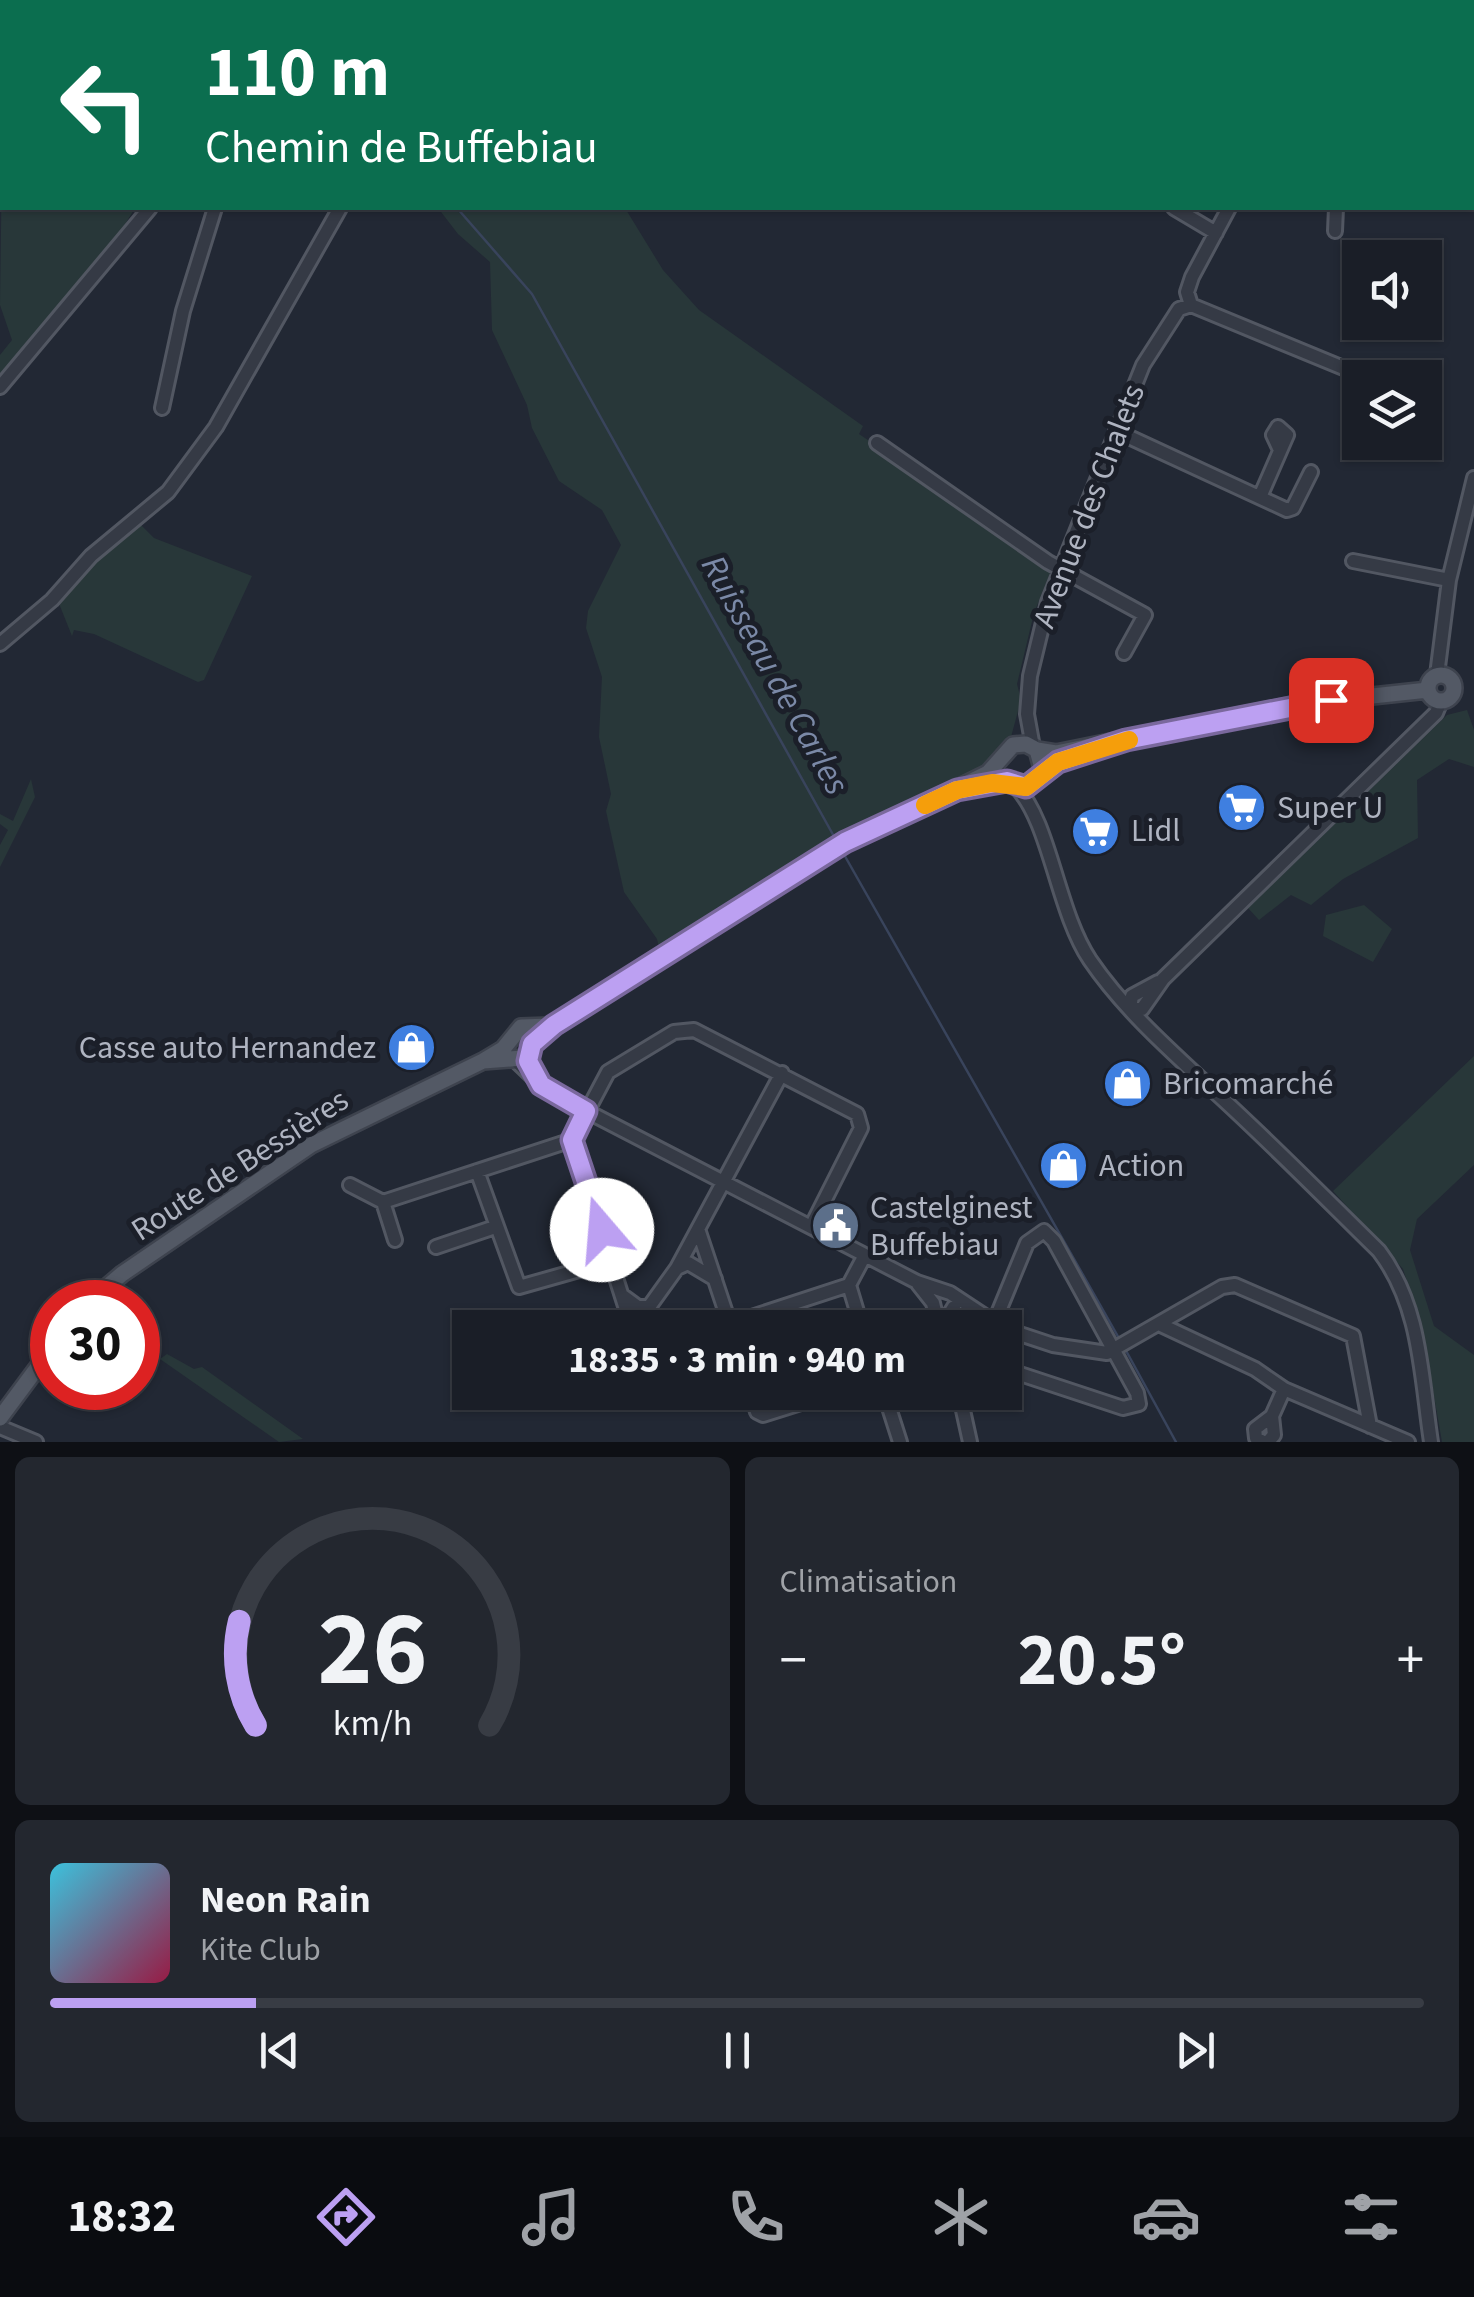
<!DOCTYPE html>
<html lang="fr">
<meta charset="utf-8">
<style>
body{margin:0;font-family:"Source Sans 3",sans-serif;background:#23272f;color:#f1f3f6;height:100vh;display:flex;flex-direction:column;font-size:38px;white-space:nowrap}
*{box-sizing:border-box;margin:0}
p{font-size:32px;color:#9fa2a7}
.icon{flex:none;width:55px;height:55px;fill:none;stroke:currentColor;stroke-width:2;stroke-linecap:round;stroke-linejoin:round}
.map{position:relative;height:1442px;overflow:hidden}
.details{display:flex;flex-direction:column;gap:15px;padding:15px;background:#0e1015;flex:1}
.details>*{flex:none}
.guide{position:absolute;left:0px;top:0px;width:1475px;height:210px;box-shadow:0 2px 8px #0004,0 0 0 2px #383c44;background:#0b6e4f;color:#fff;overflow:hidden}
.controls{position:absolute;left:1342px;top:240px;display:grid;gap:20px}
.controls a{display:grid;place-items:center;width:100px;height:100px;border-radius:0px;background:#1a1e27;box-shadow:0 2px 8px #0004,0 0 0 2px #383c44;font-size:50px}
.speed{position:absolute;left:30px;top:1280px;display:flex;gap:20px;font-size:50px;font-weight:700;text-align:center}
.speed>*{display:grid;place-content:center;width:130px;height:130px;border-radius:50%;background:#1a1e27;box-shadow:0 2px 8px #0004,0 0 0 2px #383c44;line-height:1}
.speed .limit{border:15px solid #d22;background:#fff;color:#111}
.pin{position:absolute;display:grid;place-items:center;width:85px;height:85px;color:#fff;margin:-42px;border-radius:20px;box-shadow:0 5px 15px #0006}
.me{position:absolute;width:110px;margin:-55px;rotate:342deg;stroke-linejoin:round;filter:drop-shadow(0 0 8px #0008)}
.turn{display:flex;align-items:center;gap:35px;height:210px;padding:0 40px;font-size:45px}
.turn .icon{width:130px;height:130px;stroke-width:2.5}
.turn b{display:block;font-size:70px;line-height:85px}
.big{font-size:75px;font-weight:700;line-height:1.1}
.details .card{flex:1;display:flex;flex-direction:column;justify-content:center;gap:15px;min-width:0;padding:0 35px;border-radius:15px;background:#23272f}
.details .dial{align-items:center;gap:0}
.dial svg{height:260px;overflow:visible;fill:none;stroke:#383c44;stroke-width:7;stroke-linecap:round;text-anchor:middle}
.dial text{fill:#f1f3f6;stroke:none}
.song{display:flex;align-items:center;gap:30px}
.cover{width:120px;height:120px;border-radius:15px;background:linear-gradient(135deg,hsl(190 70% 55%),hsl(340 70% 35%))}
.played{height:10px;border-radius:5px;background:linear-gradient(90deg,#bca0f2 15%,#383c44 15%)}
.keys{display:flex;justify-content:space-around;direction:ltr}
.heat{display:flex;justify-content:space-between;align-items:center;font-size:55px;direction:ltr}
.details .tiles{flex:1;display:grid;gap:15px;grid-template-columns:1fr 1fr}
.card:last-child{grid-column:span 2}
.trip{position:absolute;left:452px;top:1310px;width:570px;height:100px;border-radius:0px;background:#1a1e27;box-shadow:0 2px 8px #0004,0 0 0 2px #383c44;font-weight:700;line-height:100px;text-align:center}
.tabs{display:flex;height:160px;justify-content:space-around;align-items:center;background:#0a0c10;color:#9fa2a7}
.tabs .icon{width:70px;height:70px}
.tabs .active{color:#bca0f2}
.tabs b{font-size:45px;color:#f1f3f6}
.map>svg:first-child{display:block}
</style>
<div class="map">
<svg width="1474" height="1442" viewBox="0 0 1474 1442">
<rect width="100%" height="100%" fill="#222834"/>
<!-- green -->
<path fill="#283739" d="M2,155V208H135L119,234L0,380V355L12,340L0,305Z
M438,208H625L663,270L699,310L863,426L859,434L1053,566L1034,613L1017,684L1021,700L1011,737L991,766L660,951L657,939L624,892L606,811L611,794L599,737L602,677L586,628L588,611L621,545L602,510L559,481L532,428L527,405L492,330L490,262L458,234Z
M139,523L154,538L252,576L204,680L198,682L94,634L74,630L72,636L58,601L100,554Z
M1467,710L1474,730V767L1449,759L1417,780L1418,838L1343,879L1311,905L1291,895L1259,920L1248,908L1447,715Z
M31,779L35,797L0,867V845L8,830L0,824V814L13,821Z
M1364,905L1392,929L1373,962L1323,936L1326,915Z
M1474,1056V1165L1417,1219L1410,1250L1434,1326L1474,1355V1442H1442L1422,1327L1403,1269L1333,1191Z
M167,1354L194,1369L202,1367L303,1439L279,1442L160,1359Z"/>
<g fill="none" stroke-linecap="round" stroke-linejoin="round">
<!-- stream -->
<path stroke="#39445c" stroke-width="2.5" d="M246,0L249,2
M94,2L96,0
M0,55L2,54
M457,208L532,294L836,840
M842,851L1120,1340
M1124,1347L1176,1442"/>
<defs>
<path id="minor" d="M1453,0L1457,2
M754,2L761,0
M1306,2L1307,0
M1472,13H1474
M1472,118L1474,117
M1174,208L1216,233
M1335,231L1336,208
M1191,305L1358,374
M0,387L150,208
M162,408L183,311L215,208
M1116,431L1287,510L1293,508L1311,472
M877,443L1048,562L1145,615L1124,653
M1260,497L1287,435L1278,427L1273,435L1280,450
M1353,561L1449,580
M0,644L52,600L91,556L168,492L216,427L340,208
M1437,675L1449,580L1474,478
M1033,747L1027,714L1030,676L1048,602L1143,365L1179,309L1191,305L1187,292L1192,277L1229,208
M1016,787C1050,821 1057,911 1090,960C1124,1010 1171,1051 1215,1092C1271,1143 1325,1198 1379,1251C1421,1306 1421,1376 1431,1442
M1130,1008L1142,1009L1163,979L1436,713L1441,701
M1130,1008L1132,996L1158,982
M513,1058L541,1085L594,1115L917,1282L950,1293L1003,1328
M477,1171L519,1287L611,1261
M350,1185L383,1202
M699,1232L731,1328
M395,1240L383,1202L572,1140
M436,1247L495,1227
M677,1268L782,1073
M918,1284L933,1303L939,1328
M623,1296L638,1307H649L677,1268L688,1263L715,1279
M730,1324L849,1285
M1159,1324L1255,1369L1284,1389L1408,1442
M632,1328L572,1140L608,1072L674,1032L694,1030L857,1114L861,1128L811,1227
M862,1328L849,1285L865,1255
M941,1328L954,1307
M992,1328L1027,1243L1044,1231L1054,1241L1137,1393L1139,1404L1123,1408L1005,1369
M1005,1329L1053,1345L1107,1353L1222,1287L1235,1285L1353,1336L1370,1426
M751,1392L757,1412L763,1415L836,1392
M884,1392L900,1442
M959,1392L970,1442
M0,1427L36,1442
M1263,1442L1256,1438L1255,1429L1272,1416L1284,1389
M1268,1442L1274,1435L1272,1416"/>
<path id="major" d="M1428 688a13 13 0 1 1 26 0a13 13 0 1 1-26 0Z
M1037,750L1056,753L1298,704L1428,690
M976,786L1007,781L1027,787L1050,767L1075,757
M483,1061L523,1058L553,1025L832,850L988,773L1013,745L1026,744L1037,750L1043,772
M89,1302L122,1274L311,1145L483,1061L503,1049L521,1027L550,1026
M0,1418L52,1348"/>
</defs>
<!-- minor casing -->
<use href="#minor" stroke="#525762" stroke-width="18"/>
<!-- major casing -->
<use href="#major" stroke="#3e434e" stroke-width="20"/>
<!-- minor -->
<use href="#minor" stroke="#353a45" stroke-width="12"/>
<!-- major -->
<use href="#major" stroke="#535965" stroke-width="15"/>
</g>
<g fill="none" stroke-linecap="round" stroke-linejoin="round">
<defs>
<path id="route" d="M602,1230L572,1140L586,1111L541,1085L528,1061L532,1044L554,1025L845,842L957,790L1007,781L1026,787L1058,762L1126,740L1331,700"/>
</defs>
<!-- route casing -->
<use href="#route" stroke="#7a689d" stroke-width="25"/>
<!-- route -->
<use href="#route" stroke="#bca0f2" stroke-width="18"/>
<!-- slow -->
<path stroke="#f59e0b" stroke-width="18" d="M925,805L957,790L992,783L1026,787L1058,762L1129,740"/>
</g>
<!-- icons -->
<defs>
<symbol id="supermarket-disc" viewBox="-11 -11 22 22"><circle r="9.5" fill="#3f7fe0" stroke="#1b1f29"/><path d="M-6-5.5h2.5l.6 2H6L4.5 2H-2.5L-4.4-4H-6ZM-1.5 3.2a1.3 1.3 0 1 0 .1 0ZM3 3.2a1.3 1.3 0 1 0 .1 0Z" fill="#fff"/></symbol>
<symbol id="shop-disc" viewBox="-11 -11 22 22"><circle r="9.5" fill="#3f7fe0" stroke="#1b1f29"/><path d="M-5-2.5h2.3a2.7 3.5 0 0 1 5.4 0H5L5.5 6h-11ZM-1.5-2.5h3a1.5 2.3 0 0 0-3 0Z" fill="#fff"/></symbol>
<symbol id="civic-disc" viewBox="-11 -11 22 22"><circle r="9.5" fill="#5c6f8a" stroke="#1b1f29"/><path d="M-.6-6.5H3V-4.5H.6V-3L4-1V1h2V6H-6V1h2V-1L-.6-3ZM-1.2 2.5V6h2.4V2.5Z" fill="#fff"/></symbol>
</defs>
<g fill-rule="evenodd">
<use href="#supermarket-disc" x="1214" y="780" width="55" height="55"/>
<use href="#supermarket-disc" x="1068" y="804" width="55" height="55"/>
<use href="#shop-disc" x="384" y="1020" width="55" height="55"/>
<use href="#shop-disc" x="1100" y="1056" width="55" height="55"/>
<use href="#shop-disc" x="1036" y="1138" width="55" height="55"/>
<use href="#civic-disc" x="808" y="1198" width="55" height="55"/>
</g>
<g text-anchor="middle" dominant-baseline="central" stroke-width="10" stroke-linejoin="round" paint-order="stroke">
<!-- street labels -->
<g font-size="32" fill="#afb4c1" stroke="#1b1f29">
<text transform="translate(1089 506) rotate(-69)">Avenue des Chalets</text>
<text transform="translate(240 1165) rotate(-33)">Route de Bessières</text>
</g>
<!-- poi labels -->
<g font-size="32" fill="#afb4c1" stroke="#1b1f29" text-anchor="start">
<text x="1277" y="808">Super U</text>
<text x="1131" y="831">Lidl</text>
<text x="376" y="1048" text-anchor="end">Casse auto Hernandez</text>
<text x="1163" y="1084">Bricomarché</text>
<text x="1099" y="1166">Action</text>
<text x="870" y="1208">Castelginest<tspan x="870" dy="37">Buffebiau</tspan></text>
</g>
<!-- water labels -->
<g font-size="35" font-style="italic" fill="#7b89a7" stroke="#1b1f29">
<text transform="translate(775 675) rotate(61)">Ruisseau de Carles</text>
</g>
</g>
</svg>
<div class="controls">
<a><svg class="icon" aria-label="sound" viewBox="0 0 24 24"><path d="M4 9h4l5-4v14l-5-4H4zM17 9q2 3 0 6"/></svg></a>
<a><svg class="icon" aria-label="layers" viewBox="0 0 24 24"><path d="M12 4l9 5-9 5-9-5zM3 14l9 5 9-5"/></svg></a>
</div>
<div class="speed"><div class="limit">30</div></div>
<div class="pin" style="left:1331px;top:700px;background:#d93025"><svg class="icon" aria-label="arrive" viewBox="0 0 24 24"><path d="M6 21V4h12l-3 4 3 4H6"/></svg></div>
<svg class="me" style="left:602px;top:1230px" viewBox="-20 -20 40 40"><circle r="19" fill="#fff"/><path d="M0-13L10 11 0 6-10 11z" fill="#bca0f2"/></svg>
<div class="trip">18:35 · 3 min · 940 m</div>
<div class="guide">
<div class="turn"><svg class="icon" aria-label="left" viewBox="0 0 24 24"><path d="M17 20v-9H6M10 6l-5 5 5 5"/></svg><div><b>110 m</b>Chemin de Buffebiau</div></div>
</div>
</div>
<section class="details">
<div class="tiles">
<div class="card dial"><svg viewBox="0 0 100 80">
<path d="M14 69A42 42 0 1 1 86 69"/>
<path d="M14 69A42 42 0 0 1 9 37" stroke="#bca0f2"/>
<text x="50" y="56" font-size="32" font-weight="700">26</text>
<text x="50" y="72" font-size="11">km/h</text>
</svg></div>
<div class="card"><p>Climatisation</p>
<div class="heat"><a>−</a><b class="big">20.5°</b><a>+</a></div>
</div>
<div class="card">
<div class="song"><i class="cover"></i><div><b>Neon Rain</b><p>Kite Club</p></div></div>
<div class="played"></div>
<div class="keys"><svg class="icon" aria-label="previous" viewBox="0 0 24 24"><path d="M18 5L8 12l10 7zM5 5v14"/></svg><svg class="icon" aria-label="pause" viewBox="0 0 24 24"><path d="M8 5v14M16 5v14"/></svg><svg class="icon" aria-label="next" viewBox="0 0 24 24"><path d="M6 5l10 7-10 7zM19 5v14"/></svg></div>
</div>
</div>
</section>
<nav class="tabs">
<b>18:32</b>
<svg class="icon active" aria-label="directions" viewBox="0 0 24 24"><path d="M12 3l9 9-9 9-9-9zM9 14v-3h6M13 9l2 2-2 2"/></svg>
<svg class="icon" aria-label="music" viewBox="0 0 24 24"><path d="M9 18V5l10-2v13"/><circle cx="6" cy="18" r="3"/><circle cx="16" cy="16" r="3"/></svg>
<svg class="icon" aria-label="phone" viewBox="0 0 24 24"><path d="M5 4h4l2 5-3 2q2 4 5 5l2-3 5 2v4C11 20 4 13 5 4z"/></svg>
<svg class="icon" aria-label="climate" viewBox="0 0 24 24"><path d="M12 3v18M4 7l16 10M4 17L20 7"/></svg>
<svg class="icon" aria-label="car" viewBox="0 0 24 24"><path d="M5 17H2v-5l4-1 3-4h7l3 4 3 1v5h-3M9 17h6M6 11h13"/><circle cx="7" cy="17" r="2"/><circle cx="17" cy="17" r="2"/></svg>
<svg class="icon" aria-label="filters" viewBox="0 0 24 24"><path d="M4 7h16M4 17h16"/><circle cx="9" cy="7" r="2"/><circle cx="15" cy="17" r="2"/></svg>
</nav>
